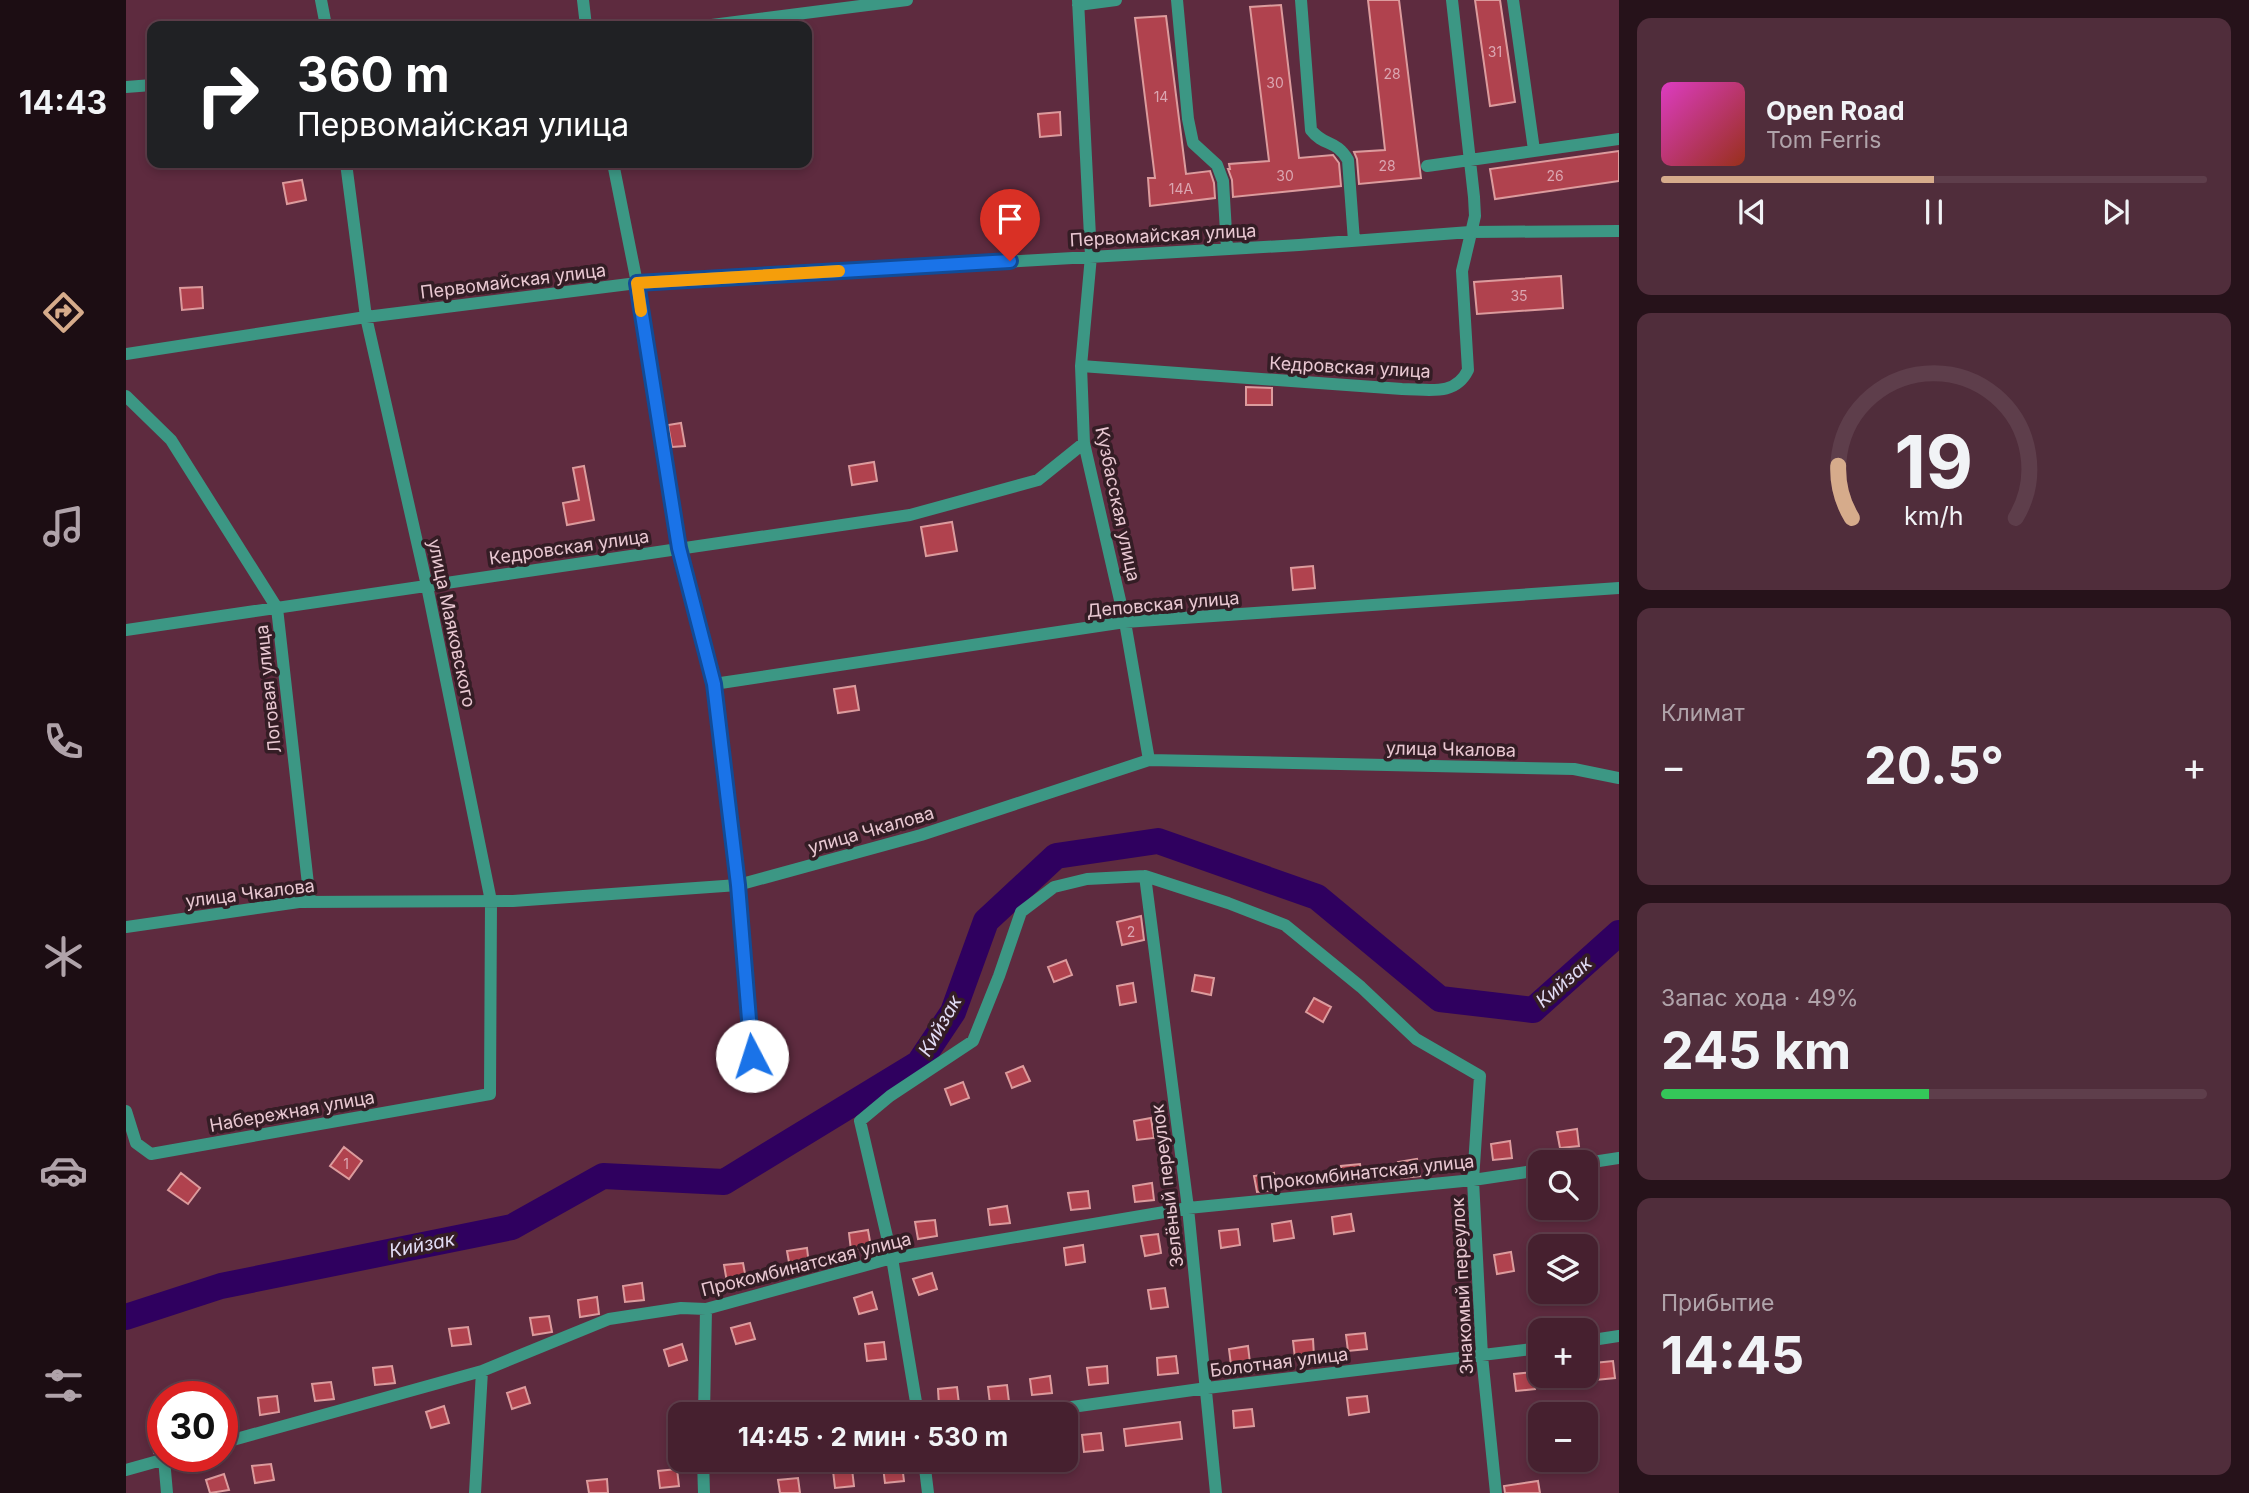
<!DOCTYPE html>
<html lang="ru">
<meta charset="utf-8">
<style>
body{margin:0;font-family:Inter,sans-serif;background:#502d3b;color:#f1f3f6;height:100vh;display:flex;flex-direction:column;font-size:26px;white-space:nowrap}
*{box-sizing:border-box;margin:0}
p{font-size:23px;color:#b0a3aa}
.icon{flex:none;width:38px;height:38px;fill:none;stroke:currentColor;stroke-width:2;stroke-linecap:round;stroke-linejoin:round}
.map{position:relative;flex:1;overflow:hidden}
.panel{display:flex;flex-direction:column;gap:18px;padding:18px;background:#26121a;width:630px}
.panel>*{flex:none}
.guide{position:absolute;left:21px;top:21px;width:665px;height:147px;border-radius:14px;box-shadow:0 4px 10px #0003,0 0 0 2px #5e3e4b;background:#202124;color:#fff;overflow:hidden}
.controls{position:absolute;left:1402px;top:1150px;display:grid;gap:14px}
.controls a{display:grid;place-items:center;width:70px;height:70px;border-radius:14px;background:#46202f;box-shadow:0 4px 10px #0003,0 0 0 2px #5e3e4b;font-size:35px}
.speed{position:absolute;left:21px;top:1381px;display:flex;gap:14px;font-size:35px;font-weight:700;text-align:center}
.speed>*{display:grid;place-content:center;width:91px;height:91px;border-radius:50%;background:#46202f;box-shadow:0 4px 10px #0003,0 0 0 2px #5e3e4b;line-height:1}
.speed .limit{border:10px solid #d22;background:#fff;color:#111}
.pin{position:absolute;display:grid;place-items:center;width:60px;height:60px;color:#fff;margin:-72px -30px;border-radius:50% 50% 50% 0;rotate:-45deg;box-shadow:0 0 7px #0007}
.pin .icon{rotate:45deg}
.me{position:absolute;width:77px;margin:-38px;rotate:355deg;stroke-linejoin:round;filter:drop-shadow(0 0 5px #0008)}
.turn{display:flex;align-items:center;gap:24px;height:147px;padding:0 35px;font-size:32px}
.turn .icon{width:91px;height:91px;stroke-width:2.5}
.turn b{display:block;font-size:49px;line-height:60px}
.big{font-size:52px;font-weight:700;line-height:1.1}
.panel .widget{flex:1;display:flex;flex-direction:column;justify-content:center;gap:10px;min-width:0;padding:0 24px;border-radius:14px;background:#502d3b}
.panel .dial{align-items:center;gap:0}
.dial svg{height:182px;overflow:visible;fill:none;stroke:#5e3e4b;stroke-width:7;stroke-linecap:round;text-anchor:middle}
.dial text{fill:#f1f3f6;stroke:none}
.song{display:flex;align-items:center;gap:21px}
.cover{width:84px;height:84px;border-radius:10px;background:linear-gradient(135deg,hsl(310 70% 55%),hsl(10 70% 35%))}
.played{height:7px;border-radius:4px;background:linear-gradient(90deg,#d6ab8b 50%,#5e3e4b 50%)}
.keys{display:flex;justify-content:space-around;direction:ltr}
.heat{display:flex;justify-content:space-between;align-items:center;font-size:38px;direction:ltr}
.charge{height:10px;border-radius:5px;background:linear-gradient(90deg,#34c759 49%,#5e3e4b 0)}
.trip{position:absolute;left:542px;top:1402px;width:410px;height:70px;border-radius:14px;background:#46202f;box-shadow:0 4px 10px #0003,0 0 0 2px #5e3e4b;font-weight:700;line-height:70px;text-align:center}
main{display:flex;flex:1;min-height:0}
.menu{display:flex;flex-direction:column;width:126px;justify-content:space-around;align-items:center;background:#1c0d13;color:#b0a3aa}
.menu .icon{width:49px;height:49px}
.menu .selected{color:#d6ab8b}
.menu b{font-size:32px;color:#f1f3f6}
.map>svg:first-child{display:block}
</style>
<main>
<nav class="menu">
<b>14:43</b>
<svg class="icon selected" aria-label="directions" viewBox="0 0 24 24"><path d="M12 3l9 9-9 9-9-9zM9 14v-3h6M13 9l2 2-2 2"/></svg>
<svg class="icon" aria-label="music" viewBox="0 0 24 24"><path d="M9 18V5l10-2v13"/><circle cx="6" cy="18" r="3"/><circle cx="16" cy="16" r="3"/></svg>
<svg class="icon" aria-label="phone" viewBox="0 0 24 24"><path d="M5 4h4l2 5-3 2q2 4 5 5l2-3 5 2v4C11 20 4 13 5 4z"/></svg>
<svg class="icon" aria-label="climate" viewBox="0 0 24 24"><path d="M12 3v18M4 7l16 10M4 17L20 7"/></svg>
<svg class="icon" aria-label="car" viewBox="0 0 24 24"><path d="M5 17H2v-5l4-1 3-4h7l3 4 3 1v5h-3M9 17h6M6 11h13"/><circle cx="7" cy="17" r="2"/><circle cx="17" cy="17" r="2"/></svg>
<svg class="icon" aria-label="filters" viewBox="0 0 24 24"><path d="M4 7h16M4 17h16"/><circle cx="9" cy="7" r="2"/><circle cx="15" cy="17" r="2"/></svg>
</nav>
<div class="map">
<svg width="1493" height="1493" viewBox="0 0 1493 1493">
<rect width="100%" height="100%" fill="#5e2b3f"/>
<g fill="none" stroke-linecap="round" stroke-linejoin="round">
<!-- river -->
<path stroke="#2f005f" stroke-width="26" d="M0,1317L95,1286L386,1227L477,1176L598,1182L793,1063L827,1012L860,921L930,856L1032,841L1191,897L1314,999L1407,1010L1493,933"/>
</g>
<!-- building -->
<path fill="#b0424e" stroke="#dc9b9d" stroke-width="2" d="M1242,0H1273L1295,178L1233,184L1231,159L1228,152L1259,150Z
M1349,0H1374L1389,102L1364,106Z
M1155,5L1173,158L1207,155L1213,163L1215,186L1107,197L1106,180L1102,169H1104L1103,164L1143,161L1124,7Z
M1040,16L1060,174L1084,171L1088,183L1089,198L1024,206L1022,178H1029L1009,18Z
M934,112L935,135L914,137L912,114Z
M1493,151V181L1369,199L1364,169Z
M176,180L180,200L161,204L157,183Z
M1435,276L1437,308L1351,314L1348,282Z
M76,287L77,308L56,310L54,288Z
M1120,387L1146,388V405H1120Z
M555,423L559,446L546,447L542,425Z
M748,462L751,481L726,485L723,466Z
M458,466L468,520L441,525L437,503L453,500L447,468Z
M826,522L831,551L800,556L795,527Z
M1187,566L1189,588L1167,590L1165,568Z
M729,686L733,710L712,713L708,689Z
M1015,916L1018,940L996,945L991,922Z
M940,960L946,975L928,982L922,967Z
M1069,975L1088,978L1085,995L1066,991Z
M1007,983L1010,1002L994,1005L991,986Z
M1188,998L1205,1007L1197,1022L1180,1012Z
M897,1066L904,1081L886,1088L880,1073Z
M837,1082L843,1098L825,1105L819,1089Z
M1025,1118L1028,1138L1011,1140L1008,1121Z
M1451,1129L1453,1146L1434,1148L1431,1132Z
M1384,1141L1386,1158L1367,1160L1365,1144Z
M218,1147L236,1161L223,1179L204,1166Z
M1291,1159L1294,1176L1275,1178L1272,1162Z
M1234,1164L1236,1181L1217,1183L1215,1166Z
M55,1173L74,1188L62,1204L42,1190Z
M1148,1173L1150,1190L1131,1192L1128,1176Z
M1026,1183L1028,1200L1009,1202L1007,1186Z
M962,1191L964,1208L945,1210L942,1193Z
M881,1206L884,1223L864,1225L862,1209Z
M1225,1214L1228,1231L1208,1234L1206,1217Z
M809,1220L811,1236L792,1239L789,1222Z
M1165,1221L1168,1238L1148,1241L1146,1224Z
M1112,1229L1114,1245L1095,1248L1093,1231Z
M742,1230L745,1247L725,1250L723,1233Z
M1032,1234L1035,1253L1019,1256L1015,1236Z
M957,1245L959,1262L940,1265L938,1248Z
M681,1248L683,1265L664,1268L661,1251Z
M1385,1252L1388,1271L1371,1274L1368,1255Z
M617,1263L620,1279L601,1282L598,1265Z
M806,1273L811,1289L793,1295L787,1279Z
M516,1283L518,1300L499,1302L497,1286Z
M1039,1288L1042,1307L1025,1309L1022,1290Z
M746,1292L751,1309L733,1314L728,1298Z
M471,1297L473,1314L454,1317L452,1300Z
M423,1316L426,1332L407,1335L404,1318Z
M624,1323L629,1339L610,1344L605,1328Z
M342,1327L345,1344L326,1346L323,1329Z
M1239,1333L1241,1349L1222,1351L1220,1335Z
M1187,1339L1188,1356L1169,1358L1167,1341Z
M758,1342L760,1359L741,1361L739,1344Z
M556,1344L561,1360L543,1366L538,1350Z
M1122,1346L1124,1363L1105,1365L1103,1349Z
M1050,1356L1052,1373L1032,1375L1031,1358Z
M1487,1361L1489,1378L1470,1380L1468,1363Z
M266,1366L269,1383L249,1385L247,1368Z
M981,1366L982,1383L963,1385L961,1368Z
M1407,1372L1409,1389L1390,1391L1388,1374Z
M924,1376L926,1393L906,1395L904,1379Z
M205,1382L208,1399L189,1401L186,1384Z
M881,1385L883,1402L864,1404L862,1387Z
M399,1387L404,1403L386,1409L381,1393Z
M831,1387L833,1404L813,1406L812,1389Z
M151,1396L153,1412L134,1415L132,1398Z
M1241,1396L1243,1412L1223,1415L1221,1398Z
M318,1406L323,1423L305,1428L300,1412Z
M1126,1409L1128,1426L1108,1428L1107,1411Z
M1054,1422L1056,1439L1000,1446L998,1429Z
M37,1428V1450L28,1453L25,1430Z
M975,1433L977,1450L958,1452L956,1435Z
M145,1464L148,1480L129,1483L126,1466Z
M776,1465L778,1481L759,1483L757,1467Z
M551,1469L553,1486L534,1488L532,1471Z
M726,1469L728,1486L709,1488L707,1471Z
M98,1474L103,1490L84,1493L80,1480Z
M672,1478L674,1493H654L652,1480Z
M481,1479L482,1493H463L461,1481Z
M1412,1481L1414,1493H1379L1378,1486Z"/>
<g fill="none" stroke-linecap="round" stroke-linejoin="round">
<!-- minor -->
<path stroke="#3c9784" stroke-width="12" d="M195,0L200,26
M457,0L460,26
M952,0L965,256L955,366L958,443L999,622L1023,760
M1051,0L1062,119L1067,143L1091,165L1097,181L1101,249
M1175,0L1185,130C1198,147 1210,139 1222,160L1228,241
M1387,0L1408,150
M952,5L990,0
M578,26L781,0
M0,87L26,85
M487,163L511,283L553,548L588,684L612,885L626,1056
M1301,166L1493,139
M0,354L240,317L511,283L1173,245L1344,232L1493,231
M955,366L1276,389C1302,389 1329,397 1342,370L1336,271L1349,216L1348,197L1326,0
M0,396L45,440L151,608L184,902
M0,630L784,515L912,480L958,443
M588,684L999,622L1493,588
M1019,876L1062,1208L1090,1493
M0,927L173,902L387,901L612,885L795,835L1023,760L1448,769L1493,778
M0,1111L10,1143L25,1154L364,1094L365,901L301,586L240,317L220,163
M1460,1163L1493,1158
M1460,1341L1493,1336
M578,1414L580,1309
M792,1414L766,1258L734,1121L764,1096L847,1041L873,976L895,912L928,887L961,879L1019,876L1102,903L1159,925L1235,987L1290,1039L1354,1076L1347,1180L1356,1356L1370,1493
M896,1414L1081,1388L1414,1348
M96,1443L356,1371L483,1319L555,1308L580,1309L766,1258L1062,1208L1347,1180L1414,1170
M38,1459L41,1493
M577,1460L578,1493
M798,1460L802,1493
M0,1470L50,1456
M349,1493L356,1371"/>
</g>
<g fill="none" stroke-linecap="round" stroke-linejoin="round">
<defs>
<path id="route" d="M626,1056L612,885L588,684L553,548L511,283L884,261"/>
</defs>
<!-- route casing -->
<use href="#route" stroke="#114b97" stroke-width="18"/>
<!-- route -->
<use href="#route" stroke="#1a73e8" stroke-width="12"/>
<!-- slow -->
<path stroke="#f59e0b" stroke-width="12" d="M515,311L511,283L713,271"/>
</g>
<g text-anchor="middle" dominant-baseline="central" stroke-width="7" stroke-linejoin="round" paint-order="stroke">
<!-- number labels -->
<g font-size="14" fill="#dba6b1">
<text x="1369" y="51">31</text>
<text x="1266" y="73">28</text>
<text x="1149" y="82">30</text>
<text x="1035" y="96">14</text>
<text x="1261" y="165">28</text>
<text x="1159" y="175">30</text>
<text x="1429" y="175">26</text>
<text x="1055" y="188">14А</text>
<text x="1393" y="295">35</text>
<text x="1005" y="931">2</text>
<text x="220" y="1163">1</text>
</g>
<!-- street labels -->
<g font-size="18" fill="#e9c8d2" stroke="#341d25">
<text transform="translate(1037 235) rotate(-3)">Первомайская улица</text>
<text transform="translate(387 281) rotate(-7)">Первомайская улица</text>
<text transform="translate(1224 367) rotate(3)">Кедровская улица</text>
<text transform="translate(992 504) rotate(78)">Кузбасская улица</text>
<text transform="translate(443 547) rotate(-8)">Кедровская улица</text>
<text transform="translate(1037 604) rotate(-5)">Деповская улица</text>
<text transform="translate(326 623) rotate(78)">улица Маяковского</text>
<text transform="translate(142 689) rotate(-96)">Логовая улица</text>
<text transform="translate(1325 749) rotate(1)">улица Чкалова</text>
<text transform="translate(745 830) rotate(-16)">улица Чкалова</text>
<text transform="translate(124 893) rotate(-7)">улица Чкалова</text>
<text transform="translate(166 1111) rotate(-10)">Набережная улица</text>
<text transform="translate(1241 1172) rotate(-6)">Прокомбинатская улица</text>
<text transform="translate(1041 1186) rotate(-97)">Зелёный переулок</text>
<text transform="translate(680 1264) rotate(-14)">Прокомбинатская улица</text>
<text transform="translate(1336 1286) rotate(-93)">Знакомый переулок</text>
<text transform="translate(1153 1362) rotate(-7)">Болотная улица</text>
</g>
<!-- water labels -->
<g font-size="19" font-style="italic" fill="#e1dbf4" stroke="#341d25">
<text transform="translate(1438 982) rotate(-41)">Кийзак</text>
<text transform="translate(814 1026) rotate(-60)">Кийзак</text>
<text transform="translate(296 1245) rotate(-11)">Кийзак</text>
</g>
</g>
</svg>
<div class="controls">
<a><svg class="icon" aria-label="search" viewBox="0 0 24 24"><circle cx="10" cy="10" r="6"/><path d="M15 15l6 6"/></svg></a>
<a><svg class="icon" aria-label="layers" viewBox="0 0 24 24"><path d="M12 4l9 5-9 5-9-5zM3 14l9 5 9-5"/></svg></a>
<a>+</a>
<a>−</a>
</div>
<div class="speed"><div class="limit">30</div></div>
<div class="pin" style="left:884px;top:261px;background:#d93025"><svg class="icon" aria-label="arrive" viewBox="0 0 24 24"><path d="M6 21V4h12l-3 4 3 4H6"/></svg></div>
<svg class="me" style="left:626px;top:1056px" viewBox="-20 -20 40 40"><circle r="19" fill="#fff"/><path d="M0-13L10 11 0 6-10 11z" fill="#1a73e8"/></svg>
<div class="trip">14:45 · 2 мин · 530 m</div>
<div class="guide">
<div class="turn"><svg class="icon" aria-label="right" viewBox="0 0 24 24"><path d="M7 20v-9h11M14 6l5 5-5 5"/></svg><div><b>360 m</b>Первомайская улица</div></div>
</div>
</div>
<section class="panel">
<div class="widget">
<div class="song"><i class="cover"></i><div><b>Open Road</b><p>Tom Ferris</p></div></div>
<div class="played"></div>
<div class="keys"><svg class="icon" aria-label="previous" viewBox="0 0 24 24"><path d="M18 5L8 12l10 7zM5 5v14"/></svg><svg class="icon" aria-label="pause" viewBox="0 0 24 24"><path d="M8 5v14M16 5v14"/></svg><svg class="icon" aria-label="next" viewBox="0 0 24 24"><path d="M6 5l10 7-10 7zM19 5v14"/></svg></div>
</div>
<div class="widget dial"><svg viewBox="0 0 100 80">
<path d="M14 69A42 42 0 1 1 86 69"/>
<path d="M14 69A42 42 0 0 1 8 46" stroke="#d6ab8b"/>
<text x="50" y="56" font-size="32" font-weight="700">19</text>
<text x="50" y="72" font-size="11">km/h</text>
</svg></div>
<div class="widget"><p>Климат</p>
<div class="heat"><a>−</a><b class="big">20.5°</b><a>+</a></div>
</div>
<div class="widget"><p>Запас хода · 49%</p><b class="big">245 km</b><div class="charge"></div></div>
<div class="widget"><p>Прибытие</p><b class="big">14:45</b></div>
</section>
</main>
